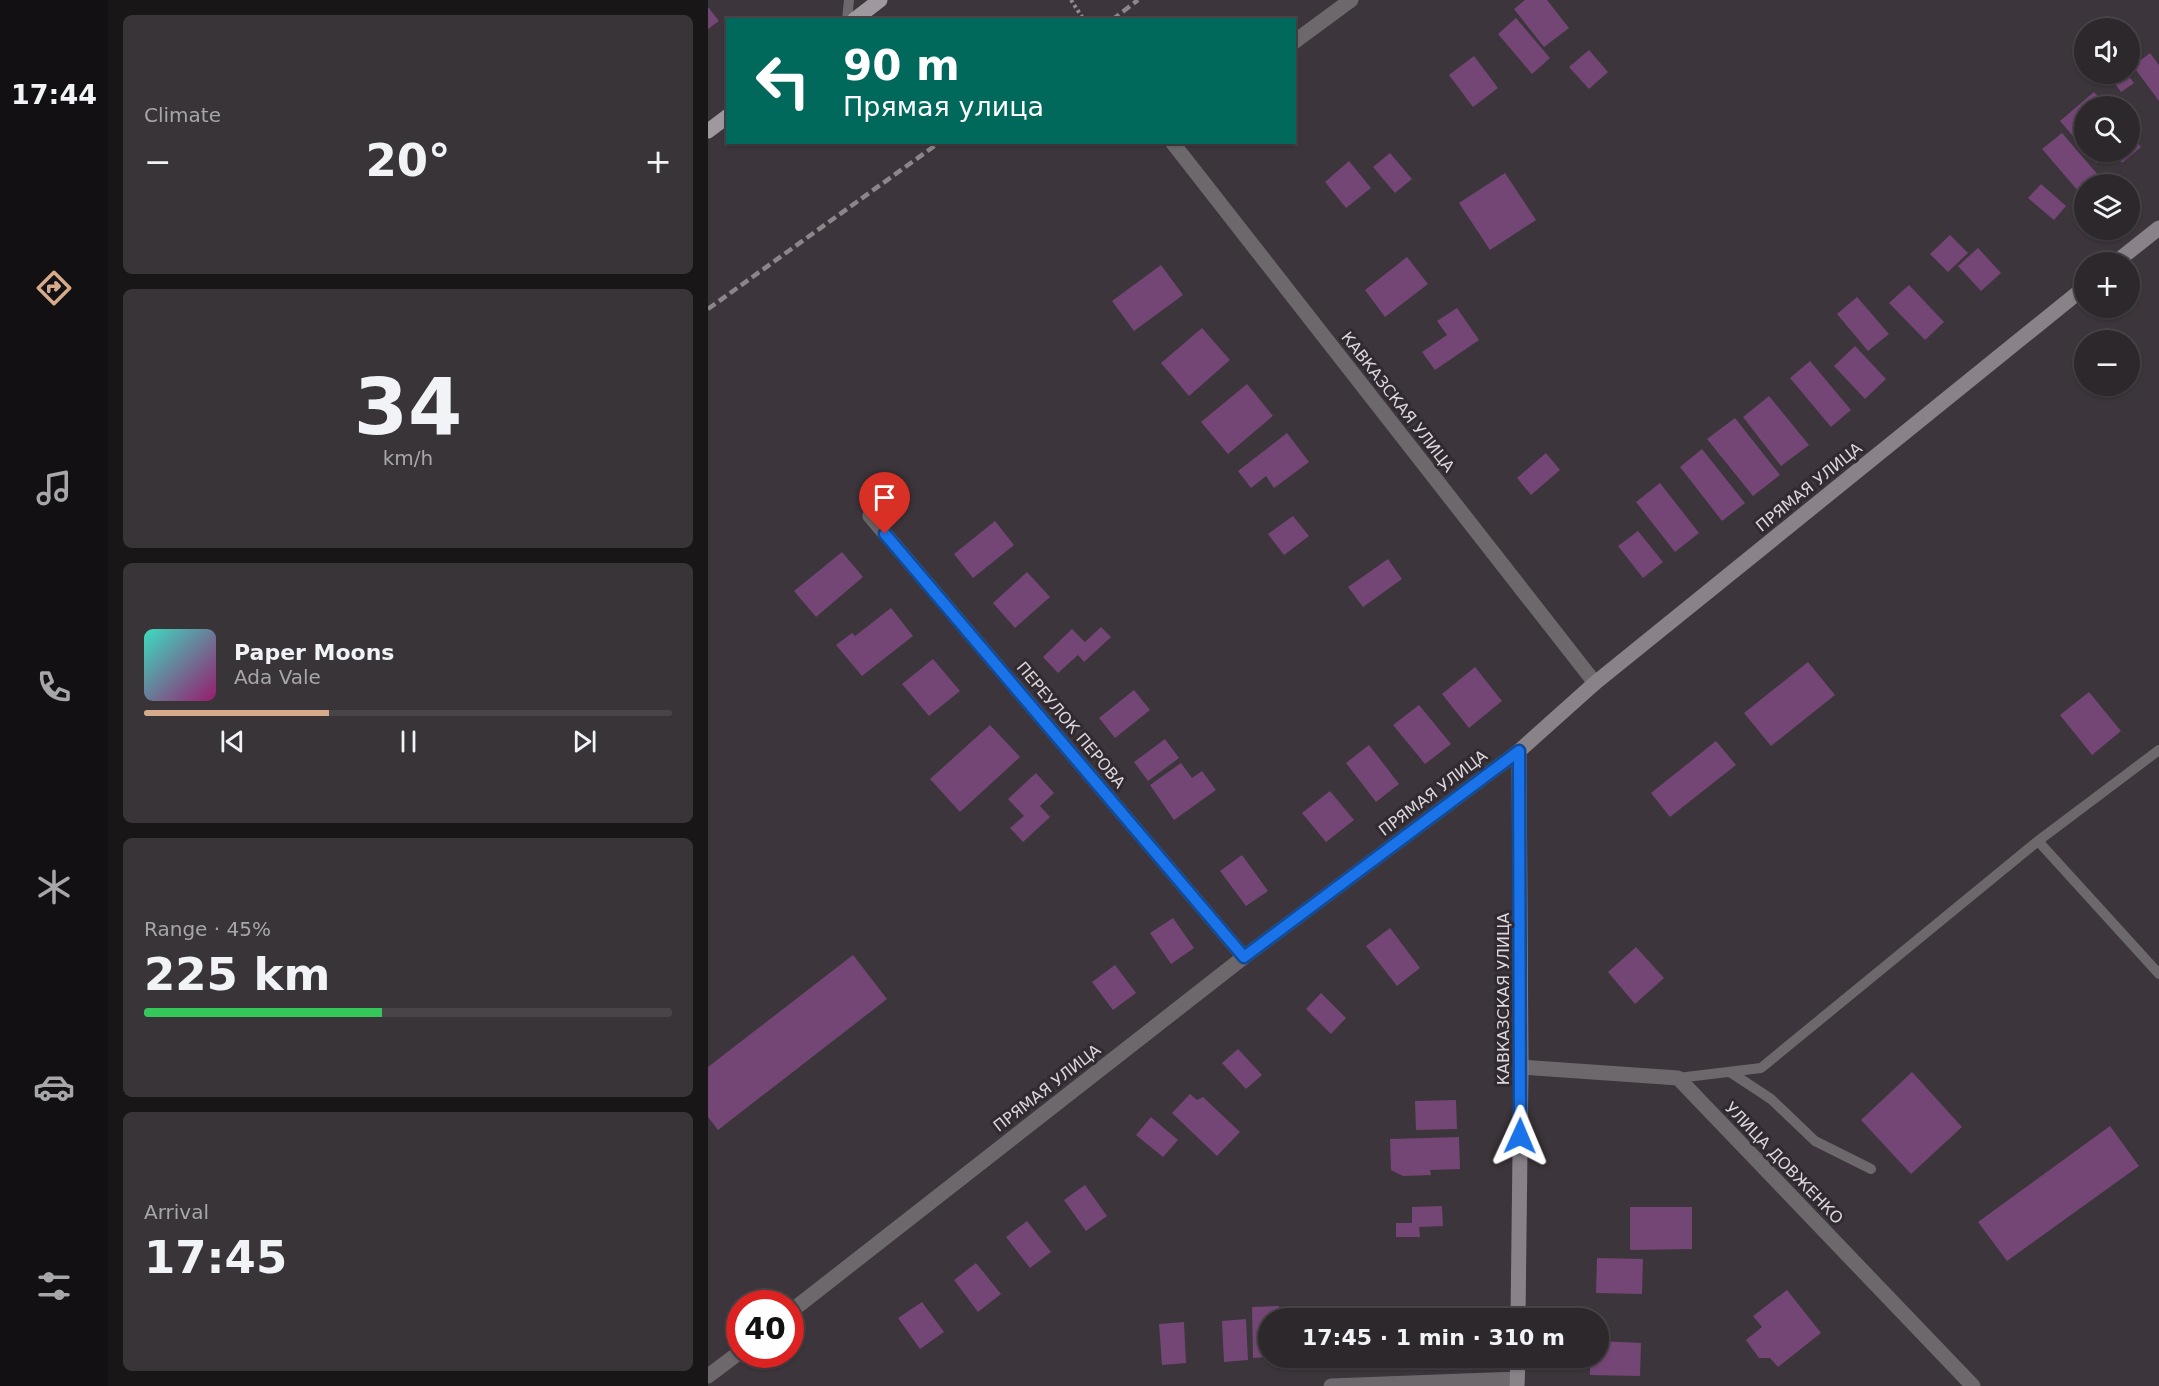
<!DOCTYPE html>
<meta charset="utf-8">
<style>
body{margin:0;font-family:"DejaVu Sans",sans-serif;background:#393438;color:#f1f3f6;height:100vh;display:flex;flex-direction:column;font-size:22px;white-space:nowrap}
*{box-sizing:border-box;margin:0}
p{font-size:20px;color:#a7a6a9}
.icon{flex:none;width:33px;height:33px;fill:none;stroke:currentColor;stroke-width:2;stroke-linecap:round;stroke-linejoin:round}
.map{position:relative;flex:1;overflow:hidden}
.sheet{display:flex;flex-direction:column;gap:15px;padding:15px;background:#191618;width:600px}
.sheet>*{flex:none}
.guide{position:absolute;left:18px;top:18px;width:570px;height:126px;border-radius:0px;box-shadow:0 2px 4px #0004,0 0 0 2px #484448;background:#00695c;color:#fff;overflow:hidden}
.fabs{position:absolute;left:1366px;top:18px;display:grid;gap:12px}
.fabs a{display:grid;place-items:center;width:66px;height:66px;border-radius:50%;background:#2d282c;box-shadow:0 2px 4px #0004,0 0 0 2px #484448;font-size:30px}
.speed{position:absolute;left:18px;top:1290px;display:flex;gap:12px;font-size:30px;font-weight:700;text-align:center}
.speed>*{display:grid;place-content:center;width:78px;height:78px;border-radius:50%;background:#2d282c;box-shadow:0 2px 4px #0004,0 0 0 2px #484448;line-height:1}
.speed .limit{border:9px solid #d22;background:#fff;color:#111}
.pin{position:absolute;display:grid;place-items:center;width:51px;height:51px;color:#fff;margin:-62px -26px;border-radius:50% 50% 50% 0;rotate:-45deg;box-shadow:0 0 6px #0007}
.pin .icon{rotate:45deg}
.me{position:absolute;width:66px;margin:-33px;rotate:1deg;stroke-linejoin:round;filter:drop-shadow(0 0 4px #0008)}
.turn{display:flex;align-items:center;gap:21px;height:126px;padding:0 18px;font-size:27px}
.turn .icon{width:78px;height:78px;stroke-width:2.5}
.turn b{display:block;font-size:42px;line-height:51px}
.big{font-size:45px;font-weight:700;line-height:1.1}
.sheet .card{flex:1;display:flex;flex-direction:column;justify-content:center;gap:9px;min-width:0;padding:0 21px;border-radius:9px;background:#393438}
.sheet .dial{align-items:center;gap:0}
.dial b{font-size:78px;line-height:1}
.song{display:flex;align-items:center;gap:18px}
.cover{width:72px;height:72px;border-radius:9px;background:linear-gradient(135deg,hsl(170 70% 55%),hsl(320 70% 35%))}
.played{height:6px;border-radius:3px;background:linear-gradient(90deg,#d6ab8b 35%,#484448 35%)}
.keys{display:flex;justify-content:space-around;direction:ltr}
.heat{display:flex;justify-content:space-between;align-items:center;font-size:33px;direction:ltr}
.charge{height:9px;border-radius:4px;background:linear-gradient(90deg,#34c759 45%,#484448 0)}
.trip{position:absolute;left:550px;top:1308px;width:351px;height:60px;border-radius:30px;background:#2d282c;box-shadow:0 2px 4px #0004,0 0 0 2px #484448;font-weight:700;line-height:60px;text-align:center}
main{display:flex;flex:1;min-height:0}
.menu{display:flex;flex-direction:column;width:108px;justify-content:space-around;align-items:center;background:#121012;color:#a7a6a9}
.menu .icon{width:42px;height:42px}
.menu .selected{color:#d6ab8b}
.menu b{font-size:27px;color:#f1f3f6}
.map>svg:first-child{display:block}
</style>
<main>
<nav class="menu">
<b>17:44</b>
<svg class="icon selected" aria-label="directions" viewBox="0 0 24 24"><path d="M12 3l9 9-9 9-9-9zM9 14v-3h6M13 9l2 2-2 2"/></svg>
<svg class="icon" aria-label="music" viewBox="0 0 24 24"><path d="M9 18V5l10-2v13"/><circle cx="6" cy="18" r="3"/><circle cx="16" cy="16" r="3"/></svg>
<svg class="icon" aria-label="phone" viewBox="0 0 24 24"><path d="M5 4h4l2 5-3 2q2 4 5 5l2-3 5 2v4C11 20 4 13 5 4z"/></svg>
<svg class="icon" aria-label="climate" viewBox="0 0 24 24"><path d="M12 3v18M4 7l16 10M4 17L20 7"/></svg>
<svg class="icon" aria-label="car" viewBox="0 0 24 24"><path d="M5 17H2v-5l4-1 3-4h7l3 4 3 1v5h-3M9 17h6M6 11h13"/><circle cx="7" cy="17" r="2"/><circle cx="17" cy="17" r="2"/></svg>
<svg class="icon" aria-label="filters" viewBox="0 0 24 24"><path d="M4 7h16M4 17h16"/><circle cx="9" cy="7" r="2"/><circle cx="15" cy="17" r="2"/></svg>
</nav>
<section class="sheet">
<div class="card"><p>Climate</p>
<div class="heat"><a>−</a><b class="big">20°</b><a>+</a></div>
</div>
<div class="card dial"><b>34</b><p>km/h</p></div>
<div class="card">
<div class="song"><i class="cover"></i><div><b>Paper Moons</b><p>Ada Vale</p></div></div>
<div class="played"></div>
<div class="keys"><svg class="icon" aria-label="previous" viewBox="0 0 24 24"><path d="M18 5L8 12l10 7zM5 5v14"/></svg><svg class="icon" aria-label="pause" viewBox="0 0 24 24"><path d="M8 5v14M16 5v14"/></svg><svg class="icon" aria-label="next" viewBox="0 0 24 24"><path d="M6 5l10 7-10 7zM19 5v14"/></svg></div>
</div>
<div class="card"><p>Range · 45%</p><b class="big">225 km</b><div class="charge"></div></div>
<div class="card"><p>Arrival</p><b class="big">17:45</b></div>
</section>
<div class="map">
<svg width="1451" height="1386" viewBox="0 0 1451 1386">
<rect width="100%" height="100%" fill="#3c353b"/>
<!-- building -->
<path fill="#744675" d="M817,0H839L861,28L836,47L806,9Z
M0,7L11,21L0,29Z
M808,18L842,58L824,74L790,34Z
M881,50L900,72L881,89L861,67Z
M1442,53L1451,65V101L1425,66Z
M766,56L790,88L765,107L741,75Z
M1400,74H1419L1426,83L1413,92Z
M1386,92L1398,106H1377V150L1352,121Z
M1354,133L1397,183L1377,184V199L1334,149Z
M1422,134L1433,147L1414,163L1404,152H1422Z
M1378,152H1402L1388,163Z
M682,153L704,179L687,193L665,167Z
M641,161L663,188L638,208L617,182Z
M797,173L828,220L782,250L751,203Z
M1333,184L1358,206L1346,220L1320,198Z
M1242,235L1260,253L1240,272L1222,254Z
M1270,248L1293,273L1273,291L1250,266Z
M699,257L720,284L677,317L657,290Z
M453,265L475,295L426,331L404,301Z
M1201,285L1236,322L1217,340L1181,303Z
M1149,297L1181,334L1160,351L1129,314Z
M749,308L771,340L727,370L714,352L739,335L729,321Z
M494,328L522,360L481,396L453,363Z
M1147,346L1178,379L1157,399L1126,366Z
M1102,361L1143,410L1123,427L1082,378Z
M539,384L565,416L520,454L493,422Z
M1061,396L1101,445L1073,466L1035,417Z
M1027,418L1072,475L1045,496L999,439Z
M579,433L601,462L566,488L558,476L543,488L530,471Z
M994,449L1037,503L1014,521L972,467Z
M838,453L852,470L823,495L809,478Z
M952,483L991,533L967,552L928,502Z
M585,516L601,536L576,555L560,534Z
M287,521L306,545L265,578L246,554Z
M930,531L955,562L935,578L910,546Z
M134,552L155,577L108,617L86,591Z
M680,559L694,579L655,607L640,587Z
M319,572L342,597L307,628L285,603Z
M183,608L205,636L154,676L128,645L144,633L147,636Z
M393,627L403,637L376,662L370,655L350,673L335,657L364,629L377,642Z
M225,659L252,691L221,716L194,684Z
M1100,662L1127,695L1063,746L1036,713Z
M767,667L794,701L761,728L734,694Z
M426,690L442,710L407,738L391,718Z
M1381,692L1413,731L1384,755L1352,715Z
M711,705L743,744L717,764L685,725Z
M282,725L312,757L252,812L222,779Z
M457,739L471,758L440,781L426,762Z
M1008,741L1028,765L962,817L943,793Z
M661,745L691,784L668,802L638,763Z
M473,763L484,778L494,771L508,790L466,820L442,785Z
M328,773L346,793L332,806L342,817L315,842L302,828L316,816L300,799Z
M622,791L646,820L618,842L594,813Z
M534,855L560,891L538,906L512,871Z
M465,918L486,948L463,964L442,933Z
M682,928L712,968L689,986L658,946Z
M928,947L956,978L927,1004L900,972Z
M145,955L179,999L10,1130L0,1117V1067Z
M407,965L428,993L405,1010L384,982Z
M613,993L638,1018L623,1034L598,1009Z
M530,1049L554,1075L538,1089L514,1063Z
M1204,1072L1254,1127L1203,1174L1153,1120Z
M482,1094L489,1100L495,1097L532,1132L509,1156L464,1113Z
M748,1100L749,1129L708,1130L707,1101Z
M443,1117L470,1140L455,1157L428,1135Z
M1402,1126L1431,1166L1299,1261L1270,1222Z
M751,1137L752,1169L722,1170L723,1175L695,1176L683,1170L682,1139Z
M377,1185L399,1216L378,1231L356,1200Z
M734,1206L735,1226L711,1227L712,1237H688V1223H704V1207Z
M922,1207H984V1249L922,1250Z
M319,1221L343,1252L322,1268L298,1237Z
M889,1258L935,1259L934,1294L888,1293Z
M268,1263L293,1294L270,1312L246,1280Z
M1079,1290L1113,1333L1070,1367L1062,1358H1051L1038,1340L1054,1327L1045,1316Z
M214,1302L236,1332L212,1349L190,1318Z
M571,1306V1318H561V1357L545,1358L544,1307Z
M608,1311L645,1312L644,1318H608Z
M538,1319L540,1360L516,1362L514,1321Z
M476,1322L478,1363L454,1365L451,1324Z
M891,1341L933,1343L932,1376L882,1375V1358H891Z
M703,1358H736V1361L703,1362Z"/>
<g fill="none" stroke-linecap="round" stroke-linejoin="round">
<!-- path -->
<path stroke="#918b90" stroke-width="4" stroke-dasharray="3 3" stroke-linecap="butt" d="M363,0L376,20"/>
<!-- lane -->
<path stroke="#6c686c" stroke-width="10" d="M139,20L141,0
M1330,841L1451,750
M1022,1072L1063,1099L1107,1141L1163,1169
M970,1078L1053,1068L1330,841L1451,974"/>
<!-- street -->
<path stroke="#6c686c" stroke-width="15" d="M586,42L643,0
M464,142L887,683
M162,516L536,957
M813,1067L970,1078L1265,1386
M82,1312L536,957L811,751
M0,1376L32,1352
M623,1386L809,1379"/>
<!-- secondary -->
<path stroke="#898389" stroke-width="15" d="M1408,262L1451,228
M810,1318L813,1067L811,751L887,683L1377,287
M809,1386L810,1358"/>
<!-- primary -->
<path stroke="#9f989f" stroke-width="15" d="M146,20L172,0
M0,131L20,116"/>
<!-- rail -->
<path stroke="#8c868b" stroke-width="4.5" stroke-dasharray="9 4.5" stroke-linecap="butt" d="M404,20L430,0
M0,309L232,142"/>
</g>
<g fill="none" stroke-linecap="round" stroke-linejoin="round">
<defs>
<path id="route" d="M177,534L536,957L811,751L812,1136"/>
</defs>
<!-- route casing -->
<use href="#route" stroke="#114b97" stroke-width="15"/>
<!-- route -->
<use href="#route" stroke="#1a73e8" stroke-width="10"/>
</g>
<g text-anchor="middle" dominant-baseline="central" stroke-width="6" stroke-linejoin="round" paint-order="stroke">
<!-- street labels -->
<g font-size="16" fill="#dbd7db" stroke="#312b31">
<text transform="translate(690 402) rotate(52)">КАВКАЗСКАЯ УЛИЦА</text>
<text transform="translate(1101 487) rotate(-39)">ПРЯМАЯ УЛИЦА</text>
<text transform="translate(363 725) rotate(50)">ПЕРЕУЛОК ПЕРОВА</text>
<text transform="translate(725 793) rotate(-37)">ПРЯМАЯ УЛИЦА</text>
<text transform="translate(795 999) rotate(-90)">КАВКАЗСКАЯ УЛИЦА</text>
<text transform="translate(339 1088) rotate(-38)">ПРЯМАЯ УЛИЦА</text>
<text transform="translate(1076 1163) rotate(46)">УЛИЦА ДОВЖЕНКО</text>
</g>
</g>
</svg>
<div class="fabs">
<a><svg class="icon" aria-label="sound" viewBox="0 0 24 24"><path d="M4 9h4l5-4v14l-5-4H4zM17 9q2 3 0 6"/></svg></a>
<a><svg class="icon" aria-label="search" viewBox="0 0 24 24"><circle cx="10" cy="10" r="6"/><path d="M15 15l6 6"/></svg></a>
<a><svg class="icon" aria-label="layers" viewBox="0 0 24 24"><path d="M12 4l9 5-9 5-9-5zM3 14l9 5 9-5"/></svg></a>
<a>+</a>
<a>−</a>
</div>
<div class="speed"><div class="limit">40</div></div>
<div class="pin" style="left:177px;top:534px;background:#d93025"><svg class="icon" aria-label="arrive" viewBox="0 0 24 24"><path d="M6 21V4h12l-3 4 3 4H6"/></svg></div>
<svg class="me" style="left:812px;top:1136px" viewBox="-20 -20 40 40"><path d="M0-17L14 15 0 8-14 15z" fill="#1a73e8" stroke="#fff" stroke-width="4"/></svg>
<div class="trip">17:45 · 1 min · 310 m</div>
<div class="guide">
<div class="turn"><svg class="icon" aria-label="left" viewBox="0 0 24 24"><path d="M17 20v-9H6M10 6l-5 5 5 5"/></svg><div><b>90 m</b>Прямая улица</div></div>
</div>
</div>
</main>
